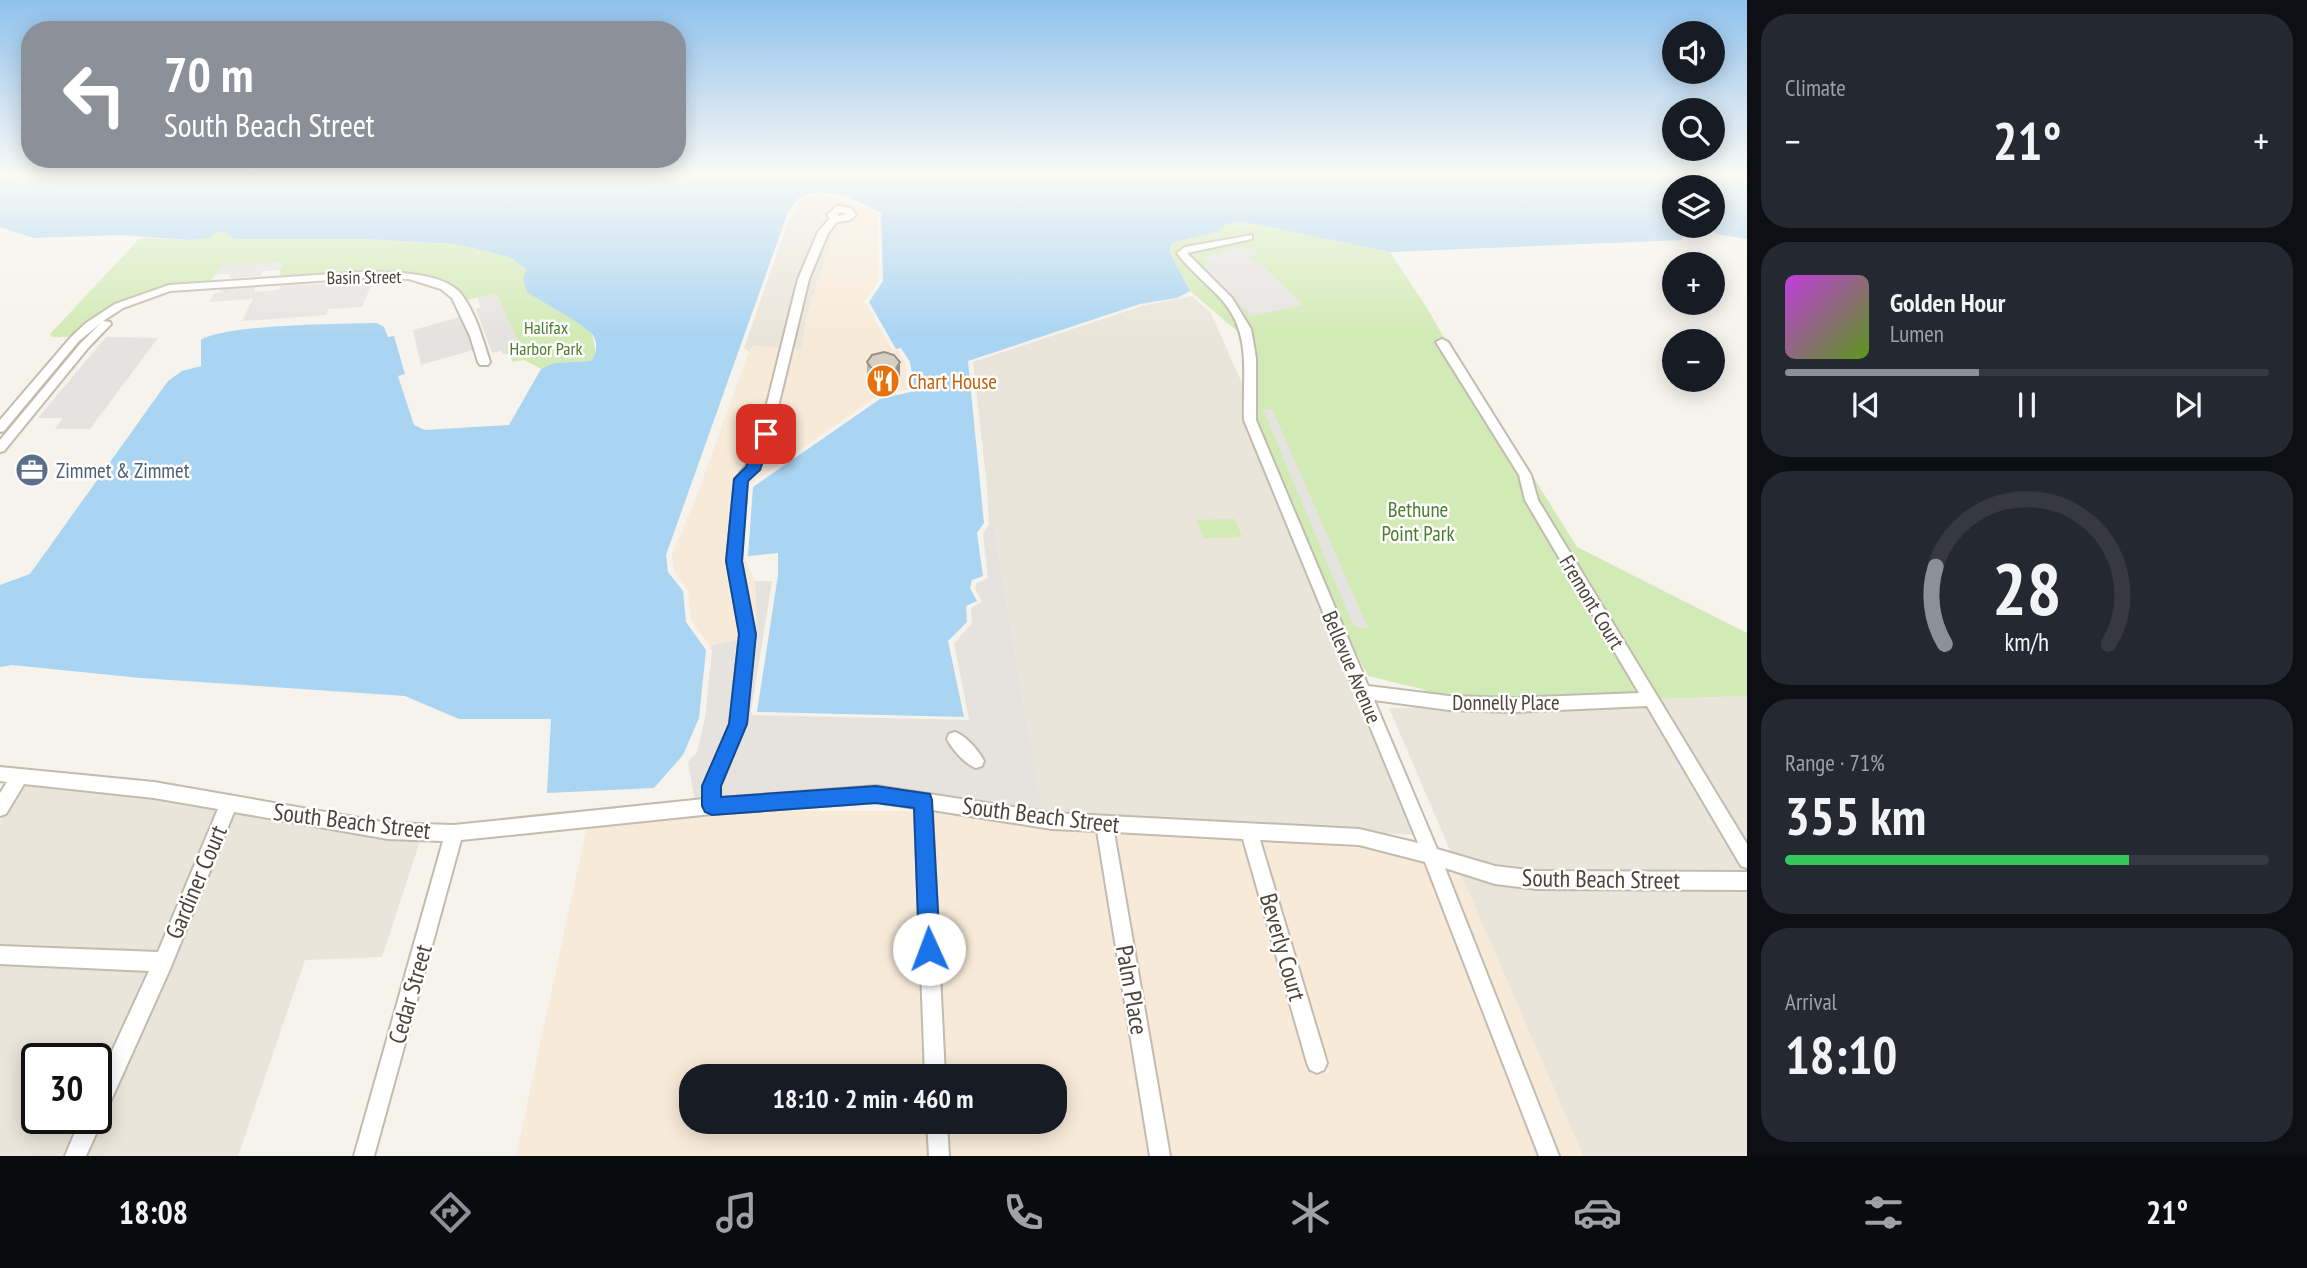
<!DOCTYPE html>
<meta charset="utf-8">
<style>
body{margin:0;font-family:"PT Sans Narrow",sans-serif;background:#242831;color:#f1f3f6;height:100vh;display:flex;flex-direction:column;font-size:26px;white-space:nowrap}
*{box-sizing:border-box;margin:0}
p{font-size:23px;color:#9ea1a6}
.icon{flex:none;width:38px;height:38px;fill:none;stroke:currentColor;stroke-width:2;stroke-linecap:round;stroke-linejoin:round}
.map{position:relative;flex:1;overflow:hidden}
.sheet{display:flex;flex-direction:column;gap:14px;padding:14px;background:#0d0f14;width:560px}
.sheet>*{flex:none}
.hud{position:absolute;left:21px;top:21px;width:665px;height:147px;border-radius:28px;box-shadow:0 4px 18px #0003;background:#8c9099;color:#fff;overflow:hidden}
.buttons{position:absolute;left:1662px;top:21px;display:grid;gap:14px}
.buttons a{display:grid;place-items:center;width:63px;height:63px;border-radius:50%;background:#171b24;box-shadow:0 4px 18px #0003;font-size:35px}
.speed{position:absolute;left:21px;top:1043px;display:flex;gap:14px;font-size:35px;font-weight:700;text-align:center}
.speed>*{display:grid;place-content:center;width:91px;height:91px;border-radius:50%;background:#171b24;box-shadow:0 4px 18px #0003;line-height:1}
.speed .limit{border:4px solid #111;border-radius:10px;background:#fff;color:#111}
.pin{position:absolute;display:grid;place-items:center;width:60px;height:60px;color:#fff;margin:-30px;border-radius:14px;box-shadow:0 4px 10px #0006}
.me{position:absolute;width:77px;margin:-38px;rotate:358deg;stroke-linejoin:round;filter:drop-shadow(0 0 5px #0008)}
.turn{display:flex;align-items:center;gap:24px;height:147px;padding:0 28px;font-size:32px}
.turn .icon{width:91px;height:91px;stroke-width:2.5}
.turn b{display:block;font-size:49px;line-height:60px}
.big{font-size:52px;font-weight:700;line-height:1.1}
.sheet .tile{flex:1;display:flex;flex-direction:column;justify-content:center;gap:10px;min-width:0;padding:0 24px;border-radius:28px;background:#242831}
.sheet .dial{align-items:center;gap:0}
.dial svg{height:182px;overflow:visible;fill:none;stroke:#363941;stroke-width:7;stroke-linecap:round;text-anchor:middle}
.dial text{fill:#f1f3f6;stroke:none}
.song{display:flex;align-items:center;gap:21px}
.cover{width:84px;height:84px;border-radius:10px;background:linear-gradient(135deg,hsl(290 70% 55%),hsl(90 70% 35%))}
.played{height:7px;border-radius:4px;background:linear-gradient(90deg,#8c9099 40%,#363941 40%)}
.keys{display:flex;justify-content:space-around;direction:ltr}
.heat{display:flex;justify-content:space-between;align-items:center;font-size:38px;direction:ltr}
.charge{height:10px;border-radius:5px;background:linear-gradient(90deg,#34c759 71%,#363941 0)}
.trip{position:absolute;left:679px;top:1064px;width:388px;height:70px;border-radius:28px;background:#171b24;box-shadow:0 4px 18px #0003;font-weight:700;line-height:70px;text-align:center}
.dock{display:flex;height:112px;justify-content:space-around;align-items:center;background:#090b0e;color:#9ea1a6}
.dock .icon{width:49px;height:49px}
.dock .active{color:#8c9099}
.dock b{font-size:32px;color:#f1f3f6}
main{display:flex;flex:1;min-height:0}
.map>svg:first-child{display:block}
</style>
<main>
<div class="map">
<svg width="1747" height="1156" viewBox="0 0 1747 1156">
<rect width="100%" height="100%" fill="#f6f3ec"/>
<!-- residential -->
<path fill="#eae5da" d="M825,195L844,203L807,314L801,350L753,346L749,351L744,348L786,227L801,200L807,196Z
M1192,296L1211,313L1245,390L1244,420L1415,835L1083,816L1042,810L987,487L973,362L1142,306Z
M1747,696V847L1657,699Z
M1647,705L1747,874L1534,873L1493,868L1452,855L1389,708Z
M23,782L150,797L219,808L158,953L0,947V821Z
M233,811L385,837L421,838L382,957L305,960L238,1156H86Z
M1459,870L1747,888V1156H1583Z
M0,963L148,971L96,1088V1059H37V1118H83L67,1156H0Z"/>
<!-- commercial -->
<path fill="#f7ead8" d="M844,203L865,206L878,217L879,280L865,302L892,350L899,351L905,362L910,389L876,397L749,485L743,556L755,581L757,635L754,636L740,561L747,481L758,471L772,430L762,429L747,468L735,479L740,639L710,646L691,621L688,591L674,571L672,555L697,495L749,351L752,346L801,350L807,314Z
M947,810L1098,830L1151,1156H948L946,1122H1055V1076H944L931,811Z
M732,811H916L926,1076H691V1122H928L929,1156H516L587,826Z
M1113,831L1243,838L1311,1072H1329L1259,838L1360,844L1425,860L1539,1156H1169Z
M1443,865L1459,870L1583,1156H1558Z"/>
<!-- industrial -->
<path fill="#e6e2dd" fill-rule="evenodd" d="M987,487L1042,810H1026L931,795L719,799V787L754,636L757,634L755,581H772L751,711L753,715L969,720L954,643L972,624L971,608L982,602L975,588L977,583L988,578L983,534L989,524ZM956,731L986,763V764L975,769L946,738Z
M740,639L731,722L705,784L704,801H695L688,762L697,752L705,718L712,651L710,646Z"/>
<!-- green -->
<path fill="#d2eab5" d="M1244,222L1390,252L1427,308L1493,422L1532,500L1650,699L1449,703L1422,689L1368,676L1295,534L1256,435L1250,342L1190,291L1169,251L1172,243L1217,232L1226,224Z
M216,232L226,233L234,239H362L455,244L510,257L527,270L592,333L596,355L591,361L554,363L541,369L524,360L513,362L511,358L513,354L522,351L496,293L460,302L445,287L410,276L280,279V270L284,262L221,266L209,284C178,287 147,291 119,306C92,321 87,340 52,337L50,334L140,238L189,240Z
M1477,387L1577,547L1747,633V696L1657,699L1539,501L1531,475Z
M1235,519L1242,537L1203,538L1197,520Z"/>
<!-- parking -->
<path fill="#e5e3e0" d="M1245,247L1258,254L1247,258L1262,265L1303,305L1251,316L1203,266L1214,263L1200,258Z
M284,262L280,270L263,271L261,276L228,278L230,274L215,275L220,266Z
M373,281L362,307L329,309L326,315L242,321L253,299L209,302L214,293L220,292L222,289L255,287L254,292L278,290L281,286Z
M496,293L510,324L523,351L513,354H503L501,351L492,353L476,309L481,307L477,298Z
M467,315L480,348L421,365L413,330Z
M106,337L158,338L90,429H55L63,418H38Z
M1263,409H1272L1368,628L1354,627Z"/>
<!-- water -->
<path fill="#a9d4f2" d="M0,175H1747V239L1721,235L1701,226H1713V187H1675V226H1686L1682,240L1390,252L1244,222L1226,224L1217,232L1172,243L1169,251L1190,291L1177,298L1140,304L968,361L984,523L977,533L983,576L972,580L970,588L977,601L966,606L967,622L948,641L964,717L757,712L778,575V553L748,556L753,487L880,399L915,391L910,362L901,348L896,349L869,302L883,281L881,213C863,202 824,185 803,196C796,200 792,206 788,212L666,555L668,572L683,591L686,622L706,650L699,718L683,755L654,788L547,793L551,719H459L405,696L141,678L12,665L0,667V585L30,574L168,381L182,371L201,366V340C226,324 341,324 377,323L384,327L388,337L394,336L405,374L398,376L414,425L425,430L509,425L541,369L554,363L591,361C597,353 598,344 593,335C587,326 539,300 527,292L523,277L527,270L510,257L455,244L362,239H234L226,233L216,232L209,238L189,240L122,235L33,238L0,227Z"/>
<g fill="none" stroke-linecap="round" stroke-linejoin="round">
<defs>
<path id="minor" d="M837,206L851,208L856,215L850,220L837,222L828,233L809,279L768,448L758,468L747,481L741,561L754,634L746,724L720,786V798L876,786L1052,813L1359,829L1418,843L1244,420C1242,378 1253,335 1222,300C1208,284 1190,271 1177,253L1185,247L1252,235V239L1187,253L1232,298L1251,329L1256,358V420L1368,686L1449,696L1513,698L1639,693L1525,500L1519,475L1436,342L1442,339L1448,342L1531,475L1538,500L1747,844V868L1741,866L1647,706L1513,712L1449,710L1374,700L1437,849L1495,866L1537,871L1747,872V890L1537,889L1495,884L1445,868L1559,1156H1539L1425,862L1359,845L1260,840L1327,1063L1324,1070L1317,1073L1310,1070L1307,1063L1243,839L1114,832L1170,1156H1150L1097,831L1052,829L932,810L945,1076H925L915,808L876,802L712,814L461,840L374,1156H354L443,841L388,839L234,812L170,969L86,1156H65L81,1118H96V1086L149,971L0,964V946L158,952L218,809L154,798L24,784L6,814L0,816V793L7,782L0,781V767L154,782L388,823L454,825L704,799V786L730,724L740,634L727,561L735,479L749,462L756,448L798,279L818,232L830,218L827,215ZM840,212L845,213L846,214L840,216L837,215Z
M362,272C389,272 444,271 462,295C476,314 483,340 490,362L488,365H480L478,362L470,336L452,298L441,289L409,279L362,278L170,291L123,308L103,321L110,322L111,324L88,348L4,451L0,452V440L80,344L101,323L79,341L4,431L0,432V420L71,337L86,323L115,304L169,285Z
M955,732C966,736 979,751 984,761L982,766L976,768C965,764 952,749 947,739L949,734Z
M927,1122H947L949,1156H929Z"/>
</defs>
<!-- minor casing -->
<use href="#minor" stroke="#c2bbae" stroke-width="4"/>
<!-- minor -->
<use href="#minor" fill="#fff" fill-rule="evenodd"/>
</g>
<!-- wall -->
<path fill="#bab2a6" d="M867,362L900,377L895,385L883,388L872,385L867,377Z"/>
<!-- shaded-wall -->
<path fill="#979187" d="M900,362V377L895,385L883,388V373Z"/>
<!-- building -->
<path fill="#d8cfc1" stroke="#979187" stroke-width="2" d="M884,352L894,355L900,362L895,370L883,373L872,369L867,362L872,355Z"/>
<!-- sky -->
<linearGradient id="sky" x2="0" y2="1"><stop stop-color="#8fc1ec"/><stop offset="0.52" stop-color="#fbfaf6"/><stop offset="1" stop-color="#fbfaf6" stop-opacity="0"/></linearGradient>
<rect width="1747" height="336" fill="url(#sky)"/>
<!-- route -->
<path fill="#1a73e8" stroke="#114b97" stroke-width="2" d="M766,430L773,434L760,470L748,481L742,561L756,634L747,724L721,786V797L876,786L930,794L932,800L940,949L937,956L929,959L922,956L919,949L914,808L876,803L712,815L705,812L702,806V786L729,724L739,634L726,561L734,479L746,467L759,434Z"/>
<!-- icons -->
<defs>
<symbol id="restaurant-disc" viewBox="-11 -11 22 22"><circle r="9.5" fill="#e8710a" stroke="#fff"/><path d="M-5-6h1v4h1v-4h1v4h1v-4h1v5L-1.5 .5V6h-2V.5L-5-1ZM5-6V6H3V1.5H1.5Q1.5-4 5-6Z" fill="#fff"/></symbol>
<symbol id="office-disc" viewBox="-11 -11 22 22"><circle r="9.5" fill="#5c6f8a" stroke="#fff"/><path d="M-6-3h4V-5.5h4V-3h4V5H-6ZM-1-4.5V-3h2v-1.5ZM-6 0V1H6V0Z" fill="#fff"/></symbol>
</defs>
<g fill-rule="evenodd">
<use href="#restaurant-disc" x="864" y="362" width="38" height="38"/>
<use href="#office-disc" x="13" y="451" width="38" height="38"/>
</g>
<g text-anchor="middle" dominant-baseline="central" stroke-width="5" stroke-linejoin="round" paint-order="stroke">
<!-- far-street labels -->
<g font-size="18" fill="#4b4439" stroke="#fff">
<text transform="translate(364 277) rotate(-1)">Basin Street</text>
</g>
<!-- far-park labels -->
<g font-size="18" fill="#4a7f2a" stroke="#fff">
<text x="546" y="327">Halifax<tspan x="546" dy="21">Harbor Park</tspan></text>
</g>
<!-- food labels -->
<g font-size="21" fill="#c56008" stroke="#fff" text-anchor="start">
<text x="908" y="381">Chart House</text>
</g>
<!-- service labels -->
<g font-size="21" fill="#4e5e75" stroke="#fff" text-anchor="start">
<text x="56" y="470">Zimmet &amp; Zimmet</text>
</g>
<!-- park labels -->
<g font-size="21" fill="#4a7f2a" stroke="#fff">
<text x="1418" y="509">Bethune<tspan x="1418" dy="24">Point Park</tspan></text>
</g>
<!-- street labels -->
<g font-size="21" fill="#4b4439" stroke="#fff">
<text transform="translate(1592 602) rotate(59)">Fremont Court</text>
<text transform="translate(1352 667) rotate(67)">Bellevue Avenue</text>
<text x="1506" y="702">Donnelly Place</text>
</g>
<!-- near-street labels -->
<g font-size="24" fill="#4b4439" stroke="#fff">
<text transform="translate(1041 815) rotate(7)">South Beach Street</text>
<text transform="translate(352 821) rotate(7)">South Beach Street</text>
<text transform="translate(1601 879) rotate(1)">South Beach Street</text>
<text transform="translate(196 882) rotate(-67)">Gardiner Court</text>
<text transform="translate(1283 947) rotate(74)">Beverly Court</text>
<text transform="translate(1132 990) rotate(80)">Palm Place</text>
<text transform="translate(410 994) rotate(-74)">Cedar Street</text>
</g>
</g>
</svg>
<div class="buttons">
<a><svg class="icon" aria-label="sound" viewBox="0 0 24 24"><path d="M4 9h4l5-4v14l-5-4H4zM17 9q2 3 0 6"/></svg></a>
<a><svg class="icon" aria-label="search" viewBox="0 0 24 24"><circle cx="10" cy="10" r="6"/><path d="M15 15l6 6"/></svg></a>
<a><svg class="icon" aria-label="layers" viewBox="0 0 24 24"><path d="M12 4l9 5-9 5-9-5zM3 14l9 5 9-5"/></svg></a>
<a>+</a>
<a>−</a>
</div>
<div class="speed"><div class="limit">30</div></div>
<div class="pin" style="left:766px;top:434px;background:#d93025"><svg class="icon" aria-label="arrive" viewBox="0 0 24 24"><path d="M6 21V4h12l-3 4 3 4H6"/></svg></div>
<svg class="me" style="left:929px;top:949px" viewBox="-20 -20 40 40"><circle r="19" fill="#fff"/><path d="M0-13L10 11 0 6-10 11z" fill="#1a73e8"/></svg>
<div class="trip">18:10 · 2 min · 460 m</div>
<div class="hud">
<div class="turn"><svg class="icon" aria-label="left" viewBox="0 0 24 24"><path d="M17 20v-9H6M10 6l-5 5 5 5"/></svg><div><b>70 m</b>South Beach Street</div></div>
</div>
</div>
<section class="sheet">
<div class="tile"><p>Climate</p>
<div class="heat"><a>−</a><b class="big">21°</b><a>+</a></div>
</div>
<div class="tile">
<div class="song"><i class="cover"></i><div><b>Golden Hour</b><p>Lumen</p></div></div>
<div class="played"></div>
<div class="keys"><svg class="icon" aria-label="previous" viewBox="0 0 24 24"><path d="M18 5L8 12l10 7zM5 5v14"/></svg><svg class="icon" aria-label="pause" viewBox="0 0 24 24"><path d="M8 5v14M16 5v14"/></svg><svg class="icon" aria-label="next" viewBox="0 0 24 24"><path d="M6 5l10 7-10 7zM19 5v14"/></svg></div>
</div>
<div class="tile dial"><svg viewBox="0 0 100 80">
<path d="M14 69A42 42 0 1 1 86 69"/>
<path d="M14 69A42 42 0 0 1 10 35" stroke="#8c9099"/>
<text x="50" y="56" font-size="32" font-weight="700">28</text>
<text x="50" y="72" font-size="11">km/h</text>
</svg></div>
<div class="tile"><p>Range · 71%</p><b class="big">355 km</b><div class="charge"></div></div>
<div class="tile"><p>Arrival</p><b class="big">18:10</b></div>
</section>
</main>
<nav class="dock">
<b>18:08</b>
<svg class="icon active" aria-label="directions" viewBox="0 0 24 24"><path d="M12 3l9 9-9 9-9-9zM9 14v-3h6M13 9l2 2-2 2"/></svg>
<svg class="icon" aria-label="music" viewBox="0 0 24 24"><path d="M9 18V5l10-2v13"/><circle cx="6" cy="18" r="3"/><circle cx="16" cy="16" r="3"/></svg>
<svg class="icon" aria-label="phone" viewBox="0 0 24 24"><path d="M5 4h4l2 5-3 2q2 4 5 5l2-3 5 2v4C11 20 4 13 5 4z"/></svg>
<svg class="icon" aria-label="climate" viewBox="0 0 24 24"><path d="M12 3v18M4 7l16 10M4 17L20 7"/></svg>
<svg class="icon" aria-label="car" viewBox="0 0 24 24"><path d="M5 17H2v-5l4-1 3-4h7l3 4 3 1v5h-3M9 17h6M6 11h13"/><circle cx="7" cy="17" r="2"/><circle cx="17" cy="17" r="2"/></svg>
<svg class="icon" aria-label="filters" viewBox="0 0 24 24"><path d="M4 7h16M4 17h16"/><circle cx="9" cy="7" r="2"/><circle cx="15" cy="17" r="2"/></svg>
<b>21°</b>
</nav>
